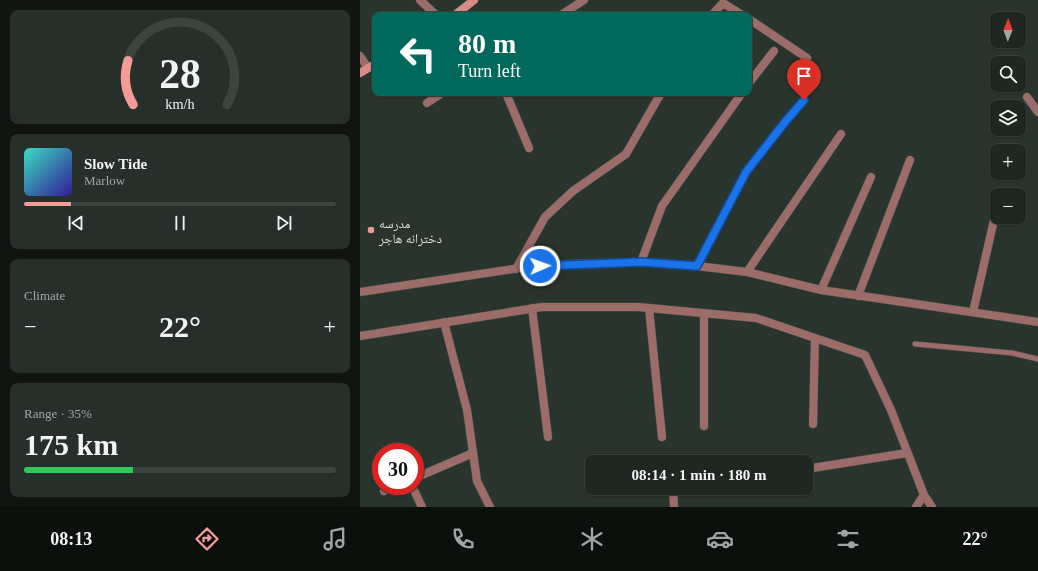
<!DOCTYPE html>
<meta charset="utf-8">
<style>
body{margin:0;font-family:"Times New Roman","Noto Naskh Arabic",serif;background:#272f2a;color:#f1f3f6;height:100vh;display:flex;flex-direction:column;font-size:15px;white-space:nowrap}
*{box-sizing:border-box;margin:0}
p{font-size:13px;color:#a1a5a5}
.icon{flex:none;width:22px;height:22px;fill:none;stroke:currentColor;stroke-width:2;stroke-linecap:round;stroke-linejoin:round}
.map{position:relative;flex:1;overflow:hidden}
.sheet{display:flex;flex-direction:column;gap:10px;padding:10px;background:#111512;width:360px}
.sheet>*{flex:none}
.hud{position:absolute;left:12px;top:12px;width:380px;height:84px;border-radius:8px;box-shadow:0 1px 3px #0004,0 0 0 1px #3c443f;background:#00695c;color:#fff;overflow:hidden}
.needle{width:26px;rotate:1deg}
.controls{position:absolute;left:630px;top:12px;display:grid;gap:8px}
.controls a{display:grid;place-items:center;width:36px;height:36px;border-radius:8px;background:#1f2721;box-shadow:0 1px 3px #0004,0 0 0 1px #3c443f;font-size:20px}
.speed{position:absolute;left:12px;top:443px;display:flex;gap:8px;font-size:20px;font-weight:700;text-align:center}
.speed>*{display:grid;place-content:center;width:52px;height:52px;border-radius:50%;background:#1f2721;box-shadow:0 1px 3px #0004,0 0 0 1px #3c443f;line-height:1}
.speed .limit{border:6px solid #d22;background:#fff;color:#111}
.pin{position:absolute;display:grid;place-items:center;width:34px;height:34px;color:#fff;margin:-41px -17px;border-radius:50% 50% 50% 0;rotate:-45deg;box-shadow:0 0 4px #0007}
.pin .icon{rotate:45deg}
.me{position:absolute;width:44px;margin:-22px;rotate:88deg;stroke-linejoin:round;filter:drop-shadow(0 0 3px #0008)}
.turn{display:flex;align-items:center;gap:14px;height:84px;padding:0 20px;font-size:18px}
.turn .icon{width:52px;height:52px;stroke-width:2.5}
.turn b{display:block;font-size:28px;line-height:34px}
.big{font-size:30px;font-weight:800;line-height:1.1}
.sheet .card{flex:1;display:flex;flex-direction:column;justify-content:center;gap:6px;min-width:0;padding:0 14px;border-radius:8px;background:#272f2a}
.sheet .dial{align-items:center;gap:0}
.dial svg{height:104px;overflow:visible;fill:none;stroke:#3c443f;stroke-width:7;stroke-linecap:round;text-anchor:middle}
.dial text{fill:#f1f3f6;stroke:none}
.song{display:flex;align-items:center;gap:12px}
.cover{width:48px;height:48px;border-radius:6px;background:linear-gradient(135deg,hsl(170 70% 55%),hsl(250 70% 35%))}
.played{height:4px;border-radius:2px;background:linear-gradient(90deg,#f59b97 15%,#3c443f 15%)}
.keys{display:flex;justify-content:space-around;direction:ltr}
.heat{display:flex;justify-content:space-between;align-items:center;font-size:22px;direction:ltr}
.charge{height:6px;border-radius:3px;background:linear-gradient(90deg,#34c759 35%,#3c443f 0)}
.trip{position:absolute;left:225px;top:455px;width:228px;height:40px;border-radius:8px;background:#1f2721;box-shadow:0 1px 3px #0004,0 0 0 1px #3c443f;font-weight:800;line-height:40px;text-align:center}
.dock{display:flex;height:64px;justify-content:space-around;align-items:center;background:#0c100d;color:#a1a5a5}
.dock .icon{width:28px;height:28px}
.dock .selected{color:#f59b97}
.dock b{font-size:18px;color:#f1f3f6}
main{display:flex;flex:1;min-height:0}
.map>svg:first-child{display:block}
</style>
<main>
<section class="sheet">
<div class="card dial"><svg viewBox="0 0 100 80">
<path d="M14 69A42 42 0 1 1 86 69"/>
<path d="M14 69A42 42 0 0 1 10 35" stroke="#f59b97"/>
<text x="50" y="56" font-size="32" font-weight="700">28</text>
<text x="50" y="72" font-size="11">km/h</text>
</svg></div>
<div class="card">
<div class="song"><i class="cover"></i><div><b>Slow Tide</b><p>Marlow</p></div></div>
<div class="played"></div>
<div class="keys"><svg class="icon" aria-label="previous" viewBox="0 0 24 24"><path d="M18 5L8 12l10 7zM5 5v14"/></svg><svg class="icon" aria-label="pause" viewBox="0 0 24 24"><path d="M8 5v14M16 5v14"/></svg><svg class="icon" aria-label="next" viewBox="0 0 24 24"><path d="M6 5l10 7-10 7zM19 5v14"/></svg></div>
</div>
<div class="card"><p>Climate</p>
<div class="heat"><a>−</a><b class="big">22°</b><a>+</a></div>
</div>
<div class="card"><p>Range · 35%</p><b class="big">175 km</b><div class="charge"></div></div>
</section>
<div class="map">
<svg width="678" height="507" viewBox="0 0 678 507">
<rect width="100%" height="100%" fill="#29342c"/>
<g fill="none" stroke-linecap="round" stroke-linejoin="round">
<defs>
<path id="lane" d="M555,344L652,353L678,359"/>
<path id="street" d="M60,0L76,15
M201,15L224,0
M352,15L363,3L382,15
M389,19L447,58
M0,56L8,68
M389,83L414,51
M146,93L169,148
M667,97L678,112
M67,103L82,93
M640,195V193
M281,262L302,206L382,93
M337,266L386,172L425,122L444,100
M156,269L185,217L213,191L266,154L301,93
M387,272L481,134
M461,290L511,177
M0,292L180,265L281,262L337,266L387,272L461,290L678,322
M498,296L550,160
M172,308L188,437
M289,308L302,437
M613,312L637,207
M344,313V426
M84,322L107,410L117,481L130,507
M0,336L182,307H278L396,318L505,355L531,410L564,495L572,507
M453,424L455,338
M446,469L547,453
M55,478L113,453
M52,486L62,507
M313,488L314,507
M24,491L35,486
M556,507L564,495"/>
<path id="secondary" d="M95,15L114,0
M0,73L15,64"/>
</defs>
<!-- lane casing -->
<use href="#lane" stroke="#455048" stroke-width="6"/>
<!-- street casing -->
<use href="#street" stroke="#455048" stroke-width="9"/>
<!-- secondary casing -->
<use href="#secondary" stroke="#455048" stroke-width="9"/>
<!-- lane -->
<use href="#lane" stroke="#9c6c69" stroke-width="5"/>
<!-- street -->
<use href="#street" stroke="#9c6c69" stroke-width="8"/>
<!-- secondary -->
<use href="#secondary" stroke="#d88c88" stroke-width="8"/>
</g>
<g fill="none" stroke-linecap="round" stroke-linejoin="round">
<defs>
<path id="route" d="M180,266L281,262L337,266L386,172L425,122L444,100"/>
</defs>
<!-- route casing -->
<use href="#route" stroke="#114b97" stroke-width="10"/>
<!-- route -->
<use href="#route" stroke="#1a73e8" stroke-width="7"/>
</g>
<!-- markers -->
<circle fill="#f59b97" stroke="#29342c" stroke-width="1.5" cx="11" cy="230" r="4"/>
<g text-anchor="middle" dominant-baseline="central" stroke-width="4" stroke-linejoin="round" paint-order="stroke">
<!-- poi labels -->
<g font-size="13" fill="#d9e0db" stroke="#29342c" text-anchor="start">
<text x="19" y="223">مدرسه<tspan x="19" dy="15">دخترانه هاجر</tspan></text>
</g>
</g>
</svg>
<div class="controls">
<a><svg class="needle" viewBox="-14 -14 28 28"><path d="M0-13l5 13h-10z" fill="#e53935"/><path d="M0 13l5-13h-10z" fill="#a1a5a5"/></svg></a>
<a><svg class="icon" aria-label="search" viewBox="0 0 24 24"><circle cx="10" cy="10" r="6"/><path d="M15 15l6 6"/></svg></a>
<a><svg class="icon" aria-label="layers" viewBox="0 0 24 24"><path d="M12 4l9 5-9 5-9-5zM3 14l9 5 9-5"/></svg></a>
<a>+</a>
<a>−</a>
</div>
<div class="speed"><div class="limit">30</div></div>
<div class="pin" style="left:444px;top:100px;background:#d93025"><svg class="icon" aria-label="arrive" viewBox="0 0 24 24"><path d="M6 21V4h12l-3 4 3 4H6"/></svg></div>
<svg class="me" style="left:180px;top:266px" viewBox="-20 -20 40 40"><circle r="17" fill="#1a73e8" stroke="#fff" stroke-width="3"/><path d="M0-11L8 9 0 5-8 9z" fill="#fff"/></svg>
<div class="trip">08:14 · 1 min · 180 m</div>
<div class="hud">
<div class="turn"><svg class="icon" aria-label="left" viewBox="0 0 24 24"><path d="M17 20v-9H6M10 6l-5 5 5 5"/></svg><div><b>80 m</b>Turn left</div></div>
</div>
</div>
</main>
<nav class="dock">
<b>08:13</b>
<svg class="icon selected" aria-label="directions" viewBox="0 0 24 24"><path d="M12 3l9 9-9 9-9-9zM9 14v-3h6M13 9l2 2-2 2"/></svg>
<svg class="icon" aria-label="music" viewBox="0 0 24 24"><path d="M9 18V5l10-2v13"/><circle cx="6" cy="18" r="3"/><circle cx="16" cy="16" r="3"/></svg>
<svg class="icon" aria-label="phone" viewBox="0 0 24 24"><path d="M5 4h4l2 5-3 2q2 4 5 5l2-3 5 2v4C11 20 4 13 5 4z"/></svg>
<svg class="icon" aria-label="climate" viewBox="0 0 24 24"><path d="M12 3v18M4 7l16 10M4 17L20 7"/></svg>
<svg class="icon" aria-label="car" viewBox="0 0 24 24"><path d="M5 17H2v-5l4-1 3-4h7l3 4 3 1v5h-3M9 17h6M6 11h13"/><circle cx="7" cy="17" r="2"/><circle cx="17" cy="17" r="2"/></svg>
<svg class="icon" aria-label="filters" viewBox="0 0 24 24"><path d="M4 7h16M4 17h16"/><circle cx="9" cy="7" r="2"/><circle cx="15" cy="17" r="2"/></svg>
<b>22°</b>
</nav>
